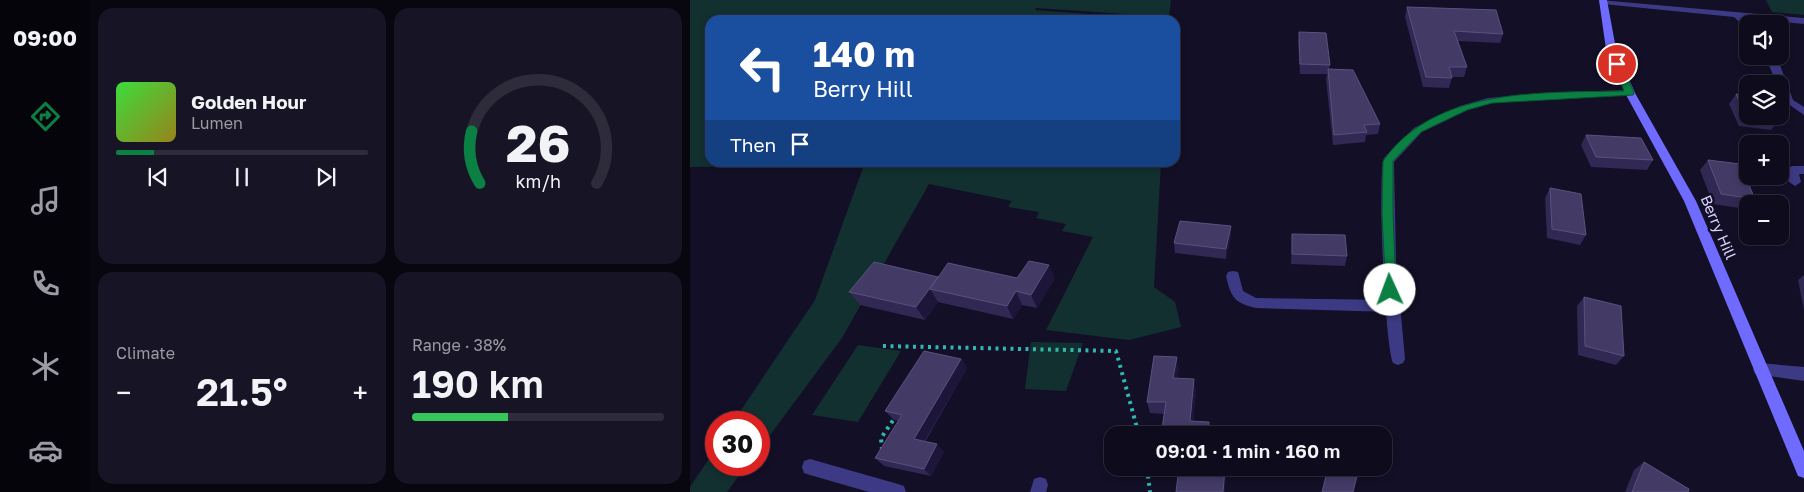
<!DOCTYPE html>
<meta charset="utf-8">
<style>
body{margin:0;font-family:"Golos Text",sans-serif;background:#171425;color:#f1f3f6;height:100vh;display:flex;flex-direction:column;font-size:19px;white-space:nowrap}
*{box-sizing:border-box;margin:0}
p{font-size:16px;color:#9b9ba3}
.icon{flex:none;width:28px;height:28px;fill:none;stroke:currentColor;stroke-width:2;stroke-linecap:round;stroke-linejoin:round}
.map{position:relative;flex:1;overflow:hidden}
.side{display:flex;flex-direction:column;gap:8px;padding:8px;background:#08060f;width:600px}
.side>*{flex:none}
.hud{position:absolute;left:15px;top:15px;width:475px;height:152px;border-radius:15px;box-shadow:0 2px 8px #0003,0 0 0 1px #2e2b3b;background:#1a4fa0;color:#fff;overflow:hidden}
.tools{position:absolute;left:1049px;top:15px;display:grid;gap:10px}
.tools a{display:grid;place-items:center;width:50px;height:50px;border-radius:10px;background:#0e0b1c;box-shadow:0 2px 8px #0003,0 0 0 1px #2e2b3b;font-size:25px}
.speed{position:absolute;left:15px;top:411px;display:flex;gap:10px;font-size:25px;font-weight:700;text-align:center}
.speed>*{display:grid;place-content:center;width:65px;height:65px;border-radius:50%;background:#0e0b1c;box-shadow:0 2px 8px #0003,0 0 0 1px #2e2b3b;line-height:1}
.speed .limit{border:8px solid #d22;background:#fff;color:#111}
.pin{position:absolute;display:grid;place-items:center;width:42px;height:42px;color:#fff;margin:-21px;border:2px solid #fff;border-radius:50%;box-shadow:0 1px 5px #0007}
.me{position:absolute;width:55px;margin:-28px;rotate:358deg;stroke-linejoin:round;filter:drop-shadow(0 0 4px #0008)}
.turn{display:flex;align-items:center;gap:18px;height:105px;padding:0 25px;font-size:22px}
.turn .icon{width:65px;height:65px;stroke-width:2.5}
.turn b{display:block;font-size:35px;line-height:42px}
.then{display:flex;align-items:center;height:48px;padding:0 25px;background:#0003;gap:10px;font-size:19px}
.big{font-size:38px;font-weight:600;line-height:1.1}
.side .tile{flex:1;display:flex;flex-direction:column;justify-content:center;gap:8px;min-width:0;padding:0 18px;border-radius:15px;background:#171425}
.side .dial{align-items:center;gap:0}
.dial svg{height:130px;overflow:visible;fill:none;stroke:#2e2b3b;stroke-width:7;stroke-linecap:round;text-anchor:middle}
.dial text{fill:#f1f3f6;stroke:none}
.song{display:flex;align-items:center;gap:15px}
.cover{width:60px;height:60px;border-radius:8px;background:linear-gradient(135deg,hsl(120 70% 55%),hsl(50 70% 35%))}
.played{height:5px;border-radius:2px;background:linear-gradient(90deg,#0b8043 15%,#2e2b3b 15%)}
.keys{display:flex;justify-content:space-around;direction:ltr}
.heat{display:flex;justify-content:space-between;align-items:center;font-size:28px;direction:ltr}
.charge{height:8px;border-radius:4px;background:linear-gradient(90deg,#34c759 38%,#2e2b3b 0)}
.side .tiles{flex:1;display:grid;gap:8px;grid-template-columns:repeat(2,1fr)}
.trip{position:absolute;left:414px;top:426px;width:288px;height:50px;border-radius:15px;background:#0e0b1c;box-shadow:0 2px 8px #0003,0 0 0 1px #2e2b3b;font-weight:600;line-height:50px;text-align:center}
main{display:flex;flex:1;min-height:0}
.menu{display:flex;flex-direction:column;width:90px;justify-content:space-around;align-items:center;background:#06040b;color:#9b9ba3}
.menu .icon{width:35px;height:35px}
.menu .selected{color:#0b8043}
.menu b{font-size:22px;color:#f1f3f6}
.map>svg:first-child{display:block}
</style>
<main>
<nav class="menu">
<b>09:00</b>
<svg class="icon selected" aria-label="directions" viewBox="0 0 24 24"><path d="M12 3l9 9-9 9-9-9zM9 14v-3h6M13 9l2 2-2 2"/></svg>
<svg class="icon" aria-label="music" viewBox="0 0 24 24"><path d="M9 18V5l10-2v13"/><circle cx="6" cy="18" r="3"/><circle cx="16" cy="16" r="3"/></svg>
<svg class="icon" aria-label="phone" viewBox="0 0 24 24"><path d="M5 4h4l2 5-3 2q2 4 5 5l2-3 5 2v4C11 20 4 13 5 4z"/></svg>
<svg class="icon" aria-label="climate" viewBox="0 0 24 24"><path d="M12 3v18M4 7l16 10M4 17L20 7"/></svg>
<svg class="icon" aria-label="car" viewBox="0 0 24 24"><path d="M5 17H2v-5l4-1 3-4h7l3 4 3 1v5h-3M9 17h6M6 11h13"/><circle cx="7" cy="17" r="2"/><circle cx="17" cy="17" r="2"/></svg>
</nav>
<section class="side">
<div class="tiles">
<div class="tile">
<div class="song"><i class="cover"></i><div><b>Golden Hour</b><p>Lumen</p></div></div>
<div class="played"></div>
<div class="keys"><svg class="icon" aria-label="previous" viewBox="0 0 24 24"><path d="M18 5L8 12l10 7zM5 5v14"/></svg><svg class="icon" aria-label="pause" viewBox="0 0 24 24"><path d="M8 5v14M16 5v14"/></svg><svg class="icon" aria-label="next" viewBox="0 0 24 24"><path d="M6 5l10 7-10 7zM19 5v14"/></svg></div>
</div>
<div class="tile dial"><svg viewBox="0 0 100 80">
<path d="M14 69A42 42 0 1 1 86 69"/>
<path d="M14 69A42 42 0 0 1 9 37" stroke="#0b8043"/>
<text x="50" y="56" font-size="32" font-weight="700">26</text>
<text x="50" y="72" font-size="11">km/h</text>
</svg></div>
<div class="tile"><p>Climate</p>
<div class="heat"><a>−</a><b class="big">21.5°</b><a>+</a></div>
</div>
<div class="tile"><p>Range · 38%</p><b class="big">190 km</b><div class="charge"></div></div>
</div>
</section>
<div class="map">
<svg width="1114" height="492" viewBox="0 0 1114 492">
<rect width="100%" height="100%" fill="#130f26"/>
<!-- green -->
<path fill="#12302f" d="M0,0H481L479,17L346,8L345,10L479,20H20V162L471,163L464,287L485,302L491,327L439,340L356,330L403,237L372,231L376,224L346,218L349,212L318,207L322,201L239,184L152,338L69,450V422H43L125,300L174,165L0,167Z
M1076,0H1114V15L1082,12Z
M341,342L393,343L376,391L335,389Z
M168,345L211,351L168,422L122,415Z
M26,448V465H57L37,492H0V487Z"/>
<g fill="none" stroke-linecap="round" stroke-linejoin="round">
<!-- path -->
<path stroke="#2fb8b0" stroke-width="4" stroke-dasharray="3 4.5" stroke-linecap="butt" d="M193,346L426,351L449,435
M192,450L191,438L206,416
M457,468L460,492"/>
<!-- lane -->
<path fill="#3d3a85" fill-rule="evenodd" d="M1102,166H1114V174H1109L1111,182L1105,186L1099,182L1096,170Z
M543,271L548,272L553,291L566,298L701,300L706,302L708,306L706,310L701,312L566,308C544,303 541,297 536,276L538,272Z
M350,477L356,479L358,485L356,492H340L344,479Z"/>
<!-- street -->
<path fill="#3d3a85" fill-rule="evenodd" d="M910,0L1114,18V24L1054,18L1059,24L1058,30L1044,17L913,4L909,2Z
M1075,56H1084L1090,65L1103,100L1114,107V115L1094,101L1090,84H1087Z
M940,90L945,93L943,95L803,103L778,110L732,132L704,162L706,260L715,359L713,363L708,365L703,363C695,346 687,174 694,158L724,128L770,106L798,98L872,92Z
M1070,363L1114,367V381L1065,374L1063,369L1065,364Z
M120,459L208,484L214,486L216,492H179L120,475L114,473L112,467L114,461Z"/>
<!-- secondary -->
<path fill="#6f6bff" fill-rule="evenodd" d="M909,0H917L926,49L945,93L1006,201L1114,451V478L1108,476L994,201L935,93L916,49Z"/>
</g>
<!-- wall -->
<path fill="#312854" d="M717,7L813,34L810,43L768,41L777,67L774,77H762L759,88L733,87L715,17Z
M609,32L640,65L639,69L690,124L688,134L676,135L675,142L643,145L636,79L637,74H610L608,42Z
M1046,94L1089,120L1081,130L1049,126L1039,104Z
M896,135L963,160L957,170L901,167L891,145Z
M1018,160L1065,199L1060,204H1058V207L1056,209L1023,204L1010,170Z
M860,188L896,235L890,245L857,238L855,198Z
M602,234L657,256L655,266L601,264Z
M541,236L536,259L485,253L484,243Z
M1114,275V310L1108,280Z
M249,277L327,278H365L347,308L332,305L323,319L248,302L235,320L170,305L159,292Z
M894,297L934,356L926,365L888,355L887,306Z
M271,359L277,368L235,442L254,452L241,476L194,466L185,458L208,421L204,420L195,411Z
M489,369L487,378L506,391L503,422L520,433V435H471L474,414L460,413L457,402Z
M954,462L998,492H935L944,470Z"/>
<!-- shaded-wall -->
<path fill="#1d163a" d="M541,226V236L536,259V249Z
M359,265L365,278L347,308L341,295Z
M240,289L248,302L235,320L226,307Z
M326,291L332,305L323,319L317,306Z
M487,357L489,369L486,390L483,378Z
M271,359L277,368L231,447L224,439Z
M504,379L506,391L502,433L500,421Z
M519,422L520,435H518Z
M247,444L254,452L241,476L234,469Z
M535,468L536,477L535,492H533Z"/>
<!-- building -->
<path fill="#433a66" stroke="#5a527e" d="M717,7L806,10L813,34L764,31L777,67H759L762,78L736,77Z
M609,32L636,33L640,65L610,64Z
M638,69L663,70L690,124L674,125L677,132L644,135Z
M1046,94L1058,96V116H1056Z
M1058,116H1087L1089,120Z
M896,135L951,138L963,160L906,157Z
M1018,160L1050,164L1065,199L1031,194Z
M860,188L891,194L896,235L862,229Z
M490,221L541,226L536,249L484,243Z
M602,234L655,235L657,256L602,254Z
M339,261L359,265L341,295L326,291L317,306L240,289L258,263L327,278Z
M184,262L248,277L226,307L159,292Z
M894,297L931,306L934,356L895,346Z
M234,351L271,359L224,439L247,444L234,469L185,458L212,415L195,411Z
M464,356L487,357L483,378L504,379L500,421L519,422L518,435H471L476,402H457Z
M954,462L999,489L998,492H942Z
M489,468H535L533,492H486Z
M638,468H642L667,476L663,492H632Z"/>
<!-- route -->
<path fill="#0b8043" stroke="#07532c" d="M927,61L932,64L944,93L943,95L802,103L777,110L731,132L703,161V214L706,290L700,295L696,293L692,214L693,161C746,86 853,93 934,91L923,64Z"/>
<g text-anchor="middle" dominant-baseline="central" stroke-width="5" stroke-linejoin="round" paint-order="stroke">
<!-- street labels -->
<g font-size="15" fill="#d9d4ff" stroke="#130f26">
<text transform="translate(1029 227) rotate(67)">Berry Hill</text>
</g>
</g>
</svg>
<div class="tools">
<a><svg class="icon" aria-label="sound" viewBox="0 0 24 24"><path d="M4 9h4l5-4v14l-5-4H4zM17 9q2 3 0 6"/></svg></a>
<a><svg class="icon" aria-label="layers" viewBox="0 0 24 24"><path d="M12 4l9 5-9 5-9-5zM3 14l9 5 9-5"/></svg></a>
<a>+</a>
<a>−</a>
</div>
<div class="speed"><div class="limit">30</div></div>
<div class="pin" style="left:927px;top:64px;background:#d93025"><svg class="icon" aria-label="arrive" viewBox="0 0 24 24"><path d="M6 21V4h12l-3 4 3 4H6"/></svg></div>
<svg class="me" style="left:700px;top:290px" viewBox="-20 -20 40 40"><circle r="19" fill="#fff"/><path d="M0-13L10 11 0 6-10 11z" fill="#0b8043"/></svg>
<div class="trip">09:01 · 1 min · 160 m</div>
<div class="hud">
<div class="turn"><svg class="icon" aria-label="left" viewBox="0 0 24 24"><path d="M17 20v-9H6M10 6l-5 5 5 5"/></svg><div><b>140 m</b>Berry Hill</div></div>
<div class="then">Then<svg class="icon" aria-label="arrive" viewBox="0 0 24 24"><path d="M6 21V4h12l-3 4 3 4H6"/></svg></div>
</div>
</div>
</main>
